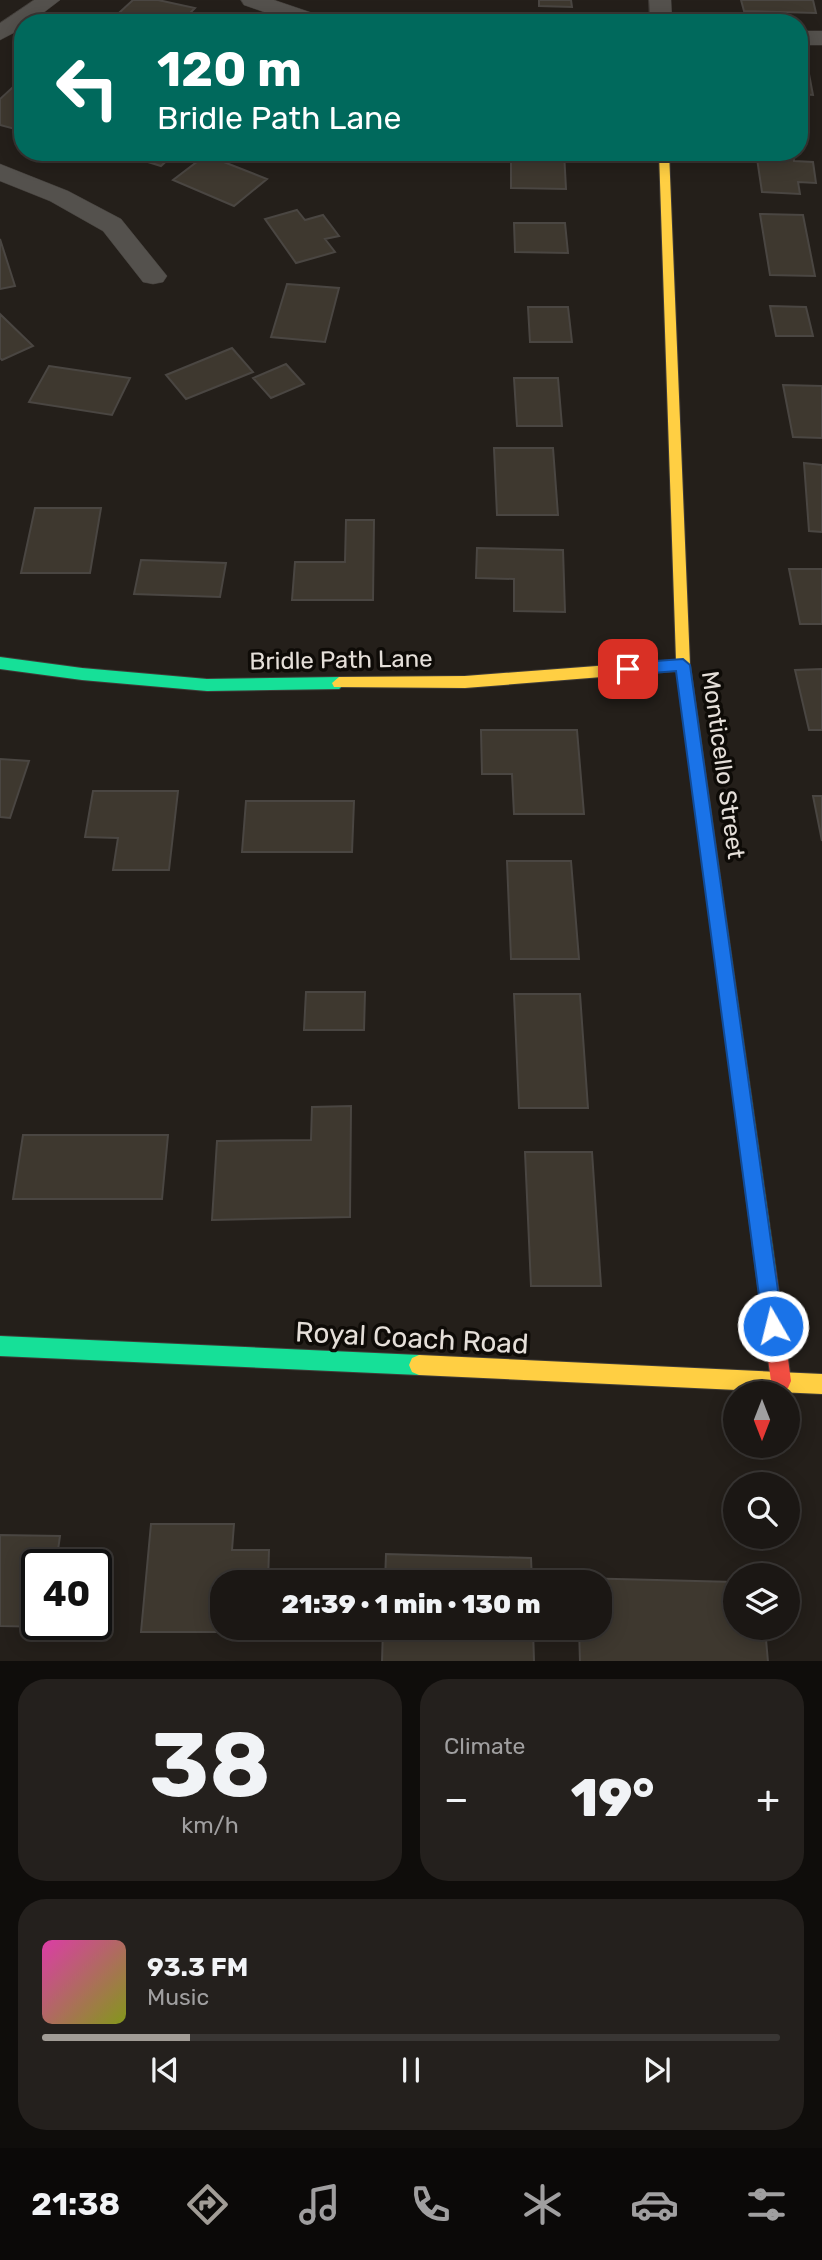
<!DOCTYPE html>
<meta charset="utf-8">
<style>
body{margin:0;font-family:Rubik,sans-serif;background:#24201d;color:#f1f3f6;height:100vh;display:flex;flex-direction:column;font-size:26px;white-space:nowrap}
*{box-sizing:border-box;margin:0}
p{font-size:23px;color:#a09fa0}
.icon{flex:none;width:38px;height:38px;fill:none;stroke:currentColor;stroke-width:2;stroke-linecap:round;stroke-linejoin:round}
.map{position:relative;height:1661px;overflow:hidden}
.panel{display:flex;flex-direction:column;gap:18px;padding:18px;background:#0f0d0b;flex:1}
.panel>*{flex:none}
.guide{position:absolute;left:14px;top:14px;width:794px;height:147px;border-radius:28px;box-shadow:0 4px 18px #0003,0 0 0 2px #393634;background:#00695c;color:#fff;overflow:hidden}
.needle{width:46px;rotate:180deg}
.tools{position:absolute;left:723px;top:1381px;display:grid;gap:14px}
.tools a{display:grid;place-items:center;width:77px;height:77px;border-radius:50%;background:#1b1714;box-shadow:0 4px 18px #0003,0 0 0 2px #393634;font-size:35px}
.speed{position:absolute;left:21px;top:1549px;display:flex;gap:14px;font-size:35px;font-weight:700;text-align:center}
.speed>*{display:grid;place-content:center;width:91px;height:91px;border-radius:50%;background:#1b1714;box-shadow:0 4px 18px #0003,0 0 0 2px #393634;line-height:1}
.speed .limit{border:4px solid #111;border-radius:10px;background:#fff;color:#111}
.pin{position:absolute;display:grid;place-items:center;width:60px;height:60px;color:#fff;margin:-30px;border-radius:14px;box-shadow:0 4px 10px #0006}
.me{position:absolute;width:77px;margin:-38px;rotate:352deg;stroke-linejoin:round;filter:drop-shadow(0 0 5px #0008)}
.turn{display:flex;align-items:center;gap:24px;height:147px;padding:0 28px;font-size:32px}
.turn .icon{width:91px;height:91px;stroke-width:2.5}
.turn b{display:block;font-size:49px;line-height:60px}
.big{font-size:52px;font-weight:800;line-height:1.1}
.panel .card{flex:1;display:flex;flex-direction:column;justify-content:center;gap:10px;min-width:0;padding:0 24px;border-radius:28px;background:#24201d}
.panel .dial{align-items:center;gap:0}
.dial b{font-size:91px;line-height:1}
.song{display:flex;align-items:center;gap:21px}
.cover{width:84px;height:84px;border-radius:10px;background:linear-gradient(135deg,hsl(320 70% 55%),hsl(70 70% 35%))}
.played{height:7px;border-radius:4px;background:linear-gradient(90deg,#a19c96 20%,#393634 20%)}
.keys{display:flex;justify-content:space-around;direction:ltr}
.heat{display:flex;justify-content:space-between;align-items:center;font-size:38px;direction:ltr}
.panel .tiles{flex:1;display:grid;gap:18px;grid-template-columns:1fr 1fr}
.card:last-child{grid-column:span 2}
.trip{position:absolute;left:210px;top:1570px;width:402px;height:70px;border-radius:28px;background:#1b1714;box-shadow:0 4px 18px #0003,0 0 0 2px #393634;font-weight:800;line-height:70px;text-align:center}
.tab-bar{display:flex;height:112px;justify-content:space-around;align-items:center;background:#0b0908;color:#a09fa0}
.tab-bar .icon{width:49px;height:49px}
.tab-bar .current{color:#a19c96}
.tab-bar b{font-size:32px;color:#f1f3f6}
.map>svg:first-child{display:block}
</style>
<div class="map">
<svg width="822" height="1662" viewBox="0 0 822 1662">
<rect width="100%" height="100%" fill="#241f1a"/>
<!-- building -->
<path fill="#3e382f" stroke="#4a4642" stroke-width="2" d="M133,0H158L195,8L180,23L150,18L145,23H108Z
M539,0H571L572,7L539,6Z
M741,0H813L816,13L744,11Z
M800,74H809L813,95L800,94Z
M13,87L23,89V122L15,129L0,125V99Z
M116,152H176L161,166Z
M511,152H564L566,189L511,188Z
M756,152H793L794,161L813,162L816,183L798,182L800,194L762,192Z
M206,155L267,179L234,206L173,180Z
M297,210L305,220L323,215L339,236L325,239L335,252L296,263L265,219Z
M760,214L803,215L815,276L770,275Z
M514,223H565L568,253L515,252Z
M0,239L15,286L0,289Z
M287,284L339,288L325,342L271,337Z
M770,306L806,307L813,336H776Z
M528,307H568L572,342H530Z
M0,314L33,346L2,360L0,358Z
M232,348L253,372L186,399L166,375Z
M286,364L304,384L271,398L253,378Z
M49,366L130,378L112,415L29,402Z
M514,378H558L562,426H517Z
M783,385L822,386V438L793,437Z
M494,448H553L558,515H497Z
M804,463L822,465V532L809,531Z
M35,508H101L90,573H21Z
M346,520H374L373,600H292L295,562H345Z
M477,548L563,550L565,612L514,611V579L476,578Z
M141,560L226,563L220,597L134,594Z
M789,569H822V624H800Z
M822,669V730H809L795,670Z
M481,730H577L584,814H514L512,774H482Z
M0,759L29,761L10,818L0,817Z
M93,791H178L169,870H113L118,838L85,837Z
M813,796H822V841Z
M246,801H354L352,852H242Z
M507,861H571L579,959H511Z
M306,992H365L364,1030H304Z
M514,994H580L588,1108H519Z
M351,1106L350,1217L212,1220L217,1141L311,1140L312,1107Z
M23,1135H168L162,1199H13Z
M525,1152H592L601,1286H531Z
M151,1524H234L232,1550H269L268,1582H222V1628H265V1632H141Z
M0,1535L60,1536L56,1564H37V1624H48V1627L0,1626Z
M386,1554L531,1558L532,1582H385Z
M577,1578L735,1582V1628H765L768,1662H580L579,1628H600V1582H577Z
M383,1628H533L534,1662H382Z"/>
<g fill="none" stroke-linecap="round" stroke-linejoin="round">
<defs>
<path id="street" d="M34,0H60L30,23H23V28L0,40V23Z
M241,0H274L327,18L330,23H296L244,5Z
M649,0H671L672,23H650Z
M800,31H822V45H800Z
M0,164L68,191L121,219L167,276L163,282L153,284L143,282L103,231L50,201L0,181Z"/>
<path id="fast" d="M0,657L82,668L207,679L339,677L346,683L339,689L207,691L82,680L0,669Z
M690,707L697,713L776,1271L773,1278L766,1281L759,1278L756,1271L683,713Z
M0,1336L419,1355L426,1358L429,1365L426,1372L419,1375L0,1356Z"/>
<path id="slow" d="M659,152H669L690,665L697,713L695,717H685L683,713L677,671L465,688L334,687L332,683L339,677L465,676L676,660Z
M419,1355L822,1374V1394L419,1375L412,1372L409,1365L412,1358Z"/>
<path id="jam" d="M766,1261L773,1264L776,1271L791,1381L788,1388L781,1391L774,1388L771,1381L756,1271L759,1264Z"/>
</defs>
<!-- street casing -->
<use href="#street" stroke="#403c38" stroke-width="1"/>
<!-- fast casing -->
<use href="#fast" stroke="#403c38" stroke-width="2"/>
<!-- slow casing -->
<use href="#slow" stroke="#403c38" stroke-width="2"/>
<!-- jam casing -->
<use href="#jam" stroke="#403c38" stroke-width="2"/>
<!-- street -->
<use href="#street" fill="#54514d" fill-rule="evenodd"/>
<!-- fast -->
<use href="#fast" fill="#16e098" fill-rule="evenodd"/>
<!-- slow -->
<use href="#slow" fill="#ffcf43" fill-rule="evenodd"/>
<!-- jam -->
<use href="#jam" fill="#f24e42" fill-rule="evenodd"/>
</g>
<!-- route -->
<path fill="#1a73e8" stroke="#114b97" stroke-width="2" d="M683,659L690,665L783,1326L780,1333L773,1336L766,1333L763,1326L676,671L628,675L621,669L628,663Z"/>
<g text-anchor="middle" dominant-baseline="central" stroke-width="7" stroke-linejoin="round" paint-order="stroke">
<!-- street labels -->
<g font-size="24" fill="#e5dfd9" stroke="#0e0b07">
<text transform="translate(341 660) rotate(-1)">Bridle Path Lane</text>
<text transform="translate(723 765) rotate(82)">Monticello Street</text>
</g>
<!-- near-street labels -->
<g font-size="28" fill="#e5dfd9" stroke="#0e0b07">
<text transform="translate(412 1338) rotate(3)">Royal Coach Road</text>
</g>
</g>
</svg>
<div class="tools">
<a><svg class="needle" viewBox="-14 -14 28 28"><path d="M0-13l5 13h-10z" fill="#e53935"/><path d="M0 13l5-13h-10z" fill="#a09fa0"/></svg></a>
<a><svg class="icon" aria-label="search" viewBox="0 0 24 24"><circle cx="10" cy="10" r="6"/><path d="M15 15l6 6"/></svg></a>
<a><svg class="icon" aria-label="layers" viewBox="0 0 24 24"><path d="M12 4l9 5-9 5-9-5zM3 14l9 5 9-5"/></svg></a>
</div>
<div class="speed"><div class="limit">40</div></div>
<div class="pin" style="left:628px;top:669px;background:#d93025"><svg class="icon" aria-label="arrive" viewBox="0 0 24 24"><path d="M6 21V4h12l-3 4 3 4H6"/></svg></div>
<svg class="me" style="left:773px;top:1326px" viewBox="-20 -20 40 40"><circle r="17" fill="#1a73e8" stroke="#fff" stroke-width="3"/><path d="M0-11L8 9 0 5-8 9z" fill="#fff"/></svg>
<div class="trip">21:39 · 1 min · 130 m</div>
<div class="guide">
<div class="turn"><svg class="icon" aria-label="left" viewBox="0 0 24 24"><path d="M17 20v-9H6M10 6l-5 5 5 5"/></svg><div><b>120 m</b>Bridle Path Lane</div></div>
</div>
</div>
<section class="panel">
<div class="tiles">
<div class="card dial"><b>38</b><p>km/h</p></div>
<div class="card"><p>Climate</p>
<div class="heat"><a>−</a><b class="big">19°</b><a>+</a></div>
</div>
<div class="card">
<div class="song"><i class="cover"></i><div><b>93.3 FM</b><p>Music</p></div></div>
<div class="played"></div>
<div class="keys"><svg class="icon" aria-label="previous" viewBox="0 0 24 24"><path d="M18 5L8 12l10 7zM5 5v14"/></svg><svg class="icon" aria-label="pause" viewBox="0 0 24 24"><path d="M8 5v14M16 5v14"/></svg><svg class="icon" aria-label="next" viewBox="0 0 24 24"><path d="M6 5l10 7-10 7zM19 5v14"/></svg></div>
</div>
</div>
</section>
<nav class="tab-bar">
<b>21:38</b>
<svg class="icon current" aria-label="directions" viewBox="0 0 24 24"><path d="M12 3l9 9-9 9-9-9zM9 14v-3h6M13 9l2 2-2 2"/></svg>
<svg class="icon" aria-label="music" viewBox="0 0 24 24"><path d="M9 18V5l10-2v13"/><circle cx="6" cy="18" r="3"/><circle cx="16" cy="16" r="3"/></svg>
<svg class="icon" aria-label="phone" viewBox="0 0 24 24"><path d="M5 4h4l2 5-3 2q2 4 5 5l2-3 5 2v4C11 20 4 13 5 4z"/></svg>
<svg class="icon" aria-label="climate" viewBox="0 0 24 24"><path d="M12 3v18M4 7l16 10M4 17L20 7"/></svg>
<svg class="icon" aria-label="car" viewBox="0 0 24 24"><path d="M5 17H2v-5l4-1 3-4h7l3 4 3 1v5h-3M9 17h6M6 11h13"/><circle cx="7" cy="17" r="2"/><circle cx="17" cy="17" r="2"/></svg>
<svg class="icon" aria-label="filters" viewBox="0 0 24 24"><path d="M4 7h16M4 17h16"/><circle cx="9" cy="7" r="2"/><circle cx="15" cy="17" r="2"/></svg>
</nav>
